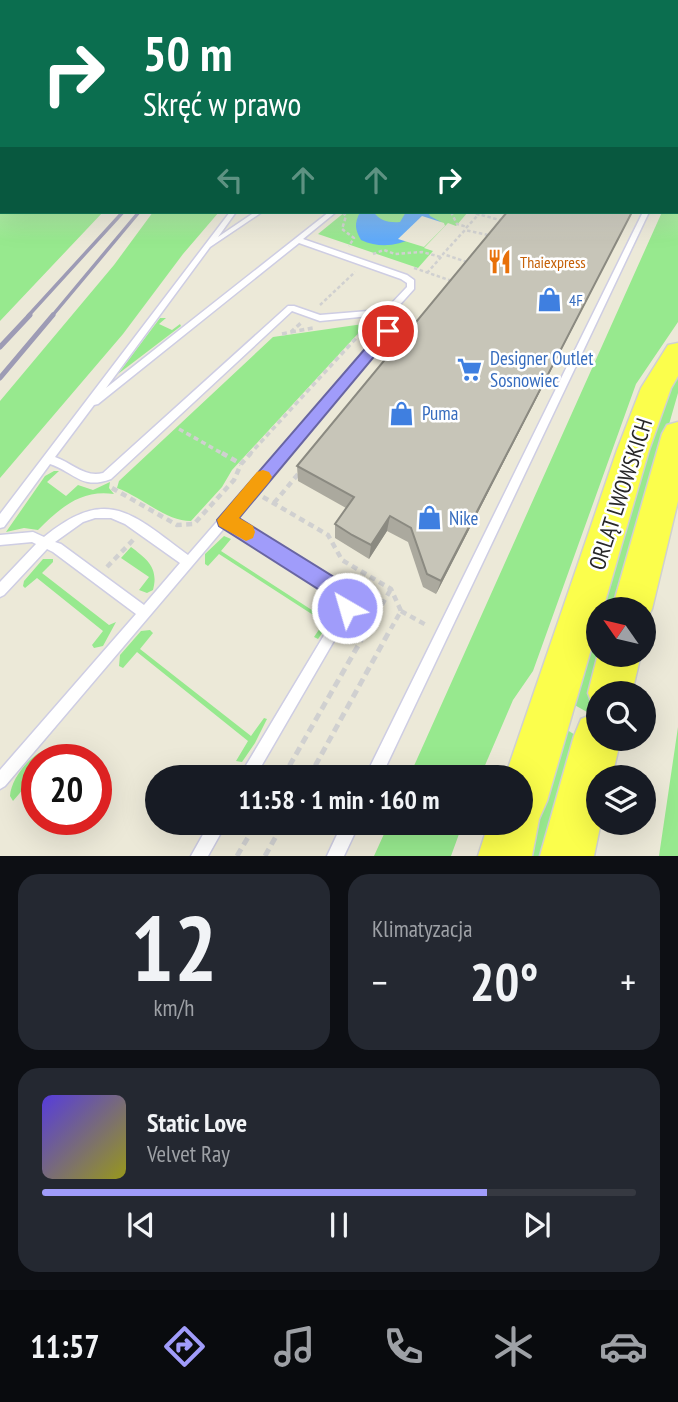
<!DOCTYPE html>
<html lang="pl">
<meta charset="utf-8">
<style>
body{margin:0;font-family:"PT Sans Narrow",sans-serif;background:#242831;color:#f1f3f6;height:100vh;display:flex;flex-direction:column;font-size:26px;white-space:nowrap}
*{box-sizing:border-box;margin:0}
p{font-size:23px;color:#9ea1a6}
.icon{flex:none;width:38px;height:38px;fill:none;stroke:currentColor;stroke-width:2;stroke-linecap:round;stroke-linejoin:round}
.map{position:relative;height:856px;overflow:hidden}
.sheet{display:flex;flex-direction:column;gap:18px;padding:18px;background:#0d0f14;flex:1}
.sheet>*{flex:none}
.top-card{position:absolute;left:0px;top:0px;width:679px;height:214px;box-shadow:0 7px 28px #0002;background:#0b6e4f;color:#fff;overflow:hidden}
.needle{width:46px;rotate:304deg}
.fabs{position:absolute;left:586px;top:597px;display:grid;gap:14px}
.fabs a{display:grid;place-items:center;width:70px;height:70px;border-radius:50%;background:#171b24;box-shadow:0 7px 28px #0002;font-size:35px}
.speed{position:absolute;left:21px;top:744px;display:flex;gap:14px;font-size:35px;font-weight:700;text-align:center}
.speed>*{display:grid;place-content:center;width:91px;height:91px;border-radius:50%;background:#171b24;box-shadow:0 7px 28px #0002;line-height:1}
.speed .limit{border:10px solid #d22;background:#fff;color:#111}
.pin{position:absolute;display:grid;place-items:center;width:60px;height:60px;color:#fff;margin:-30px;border:4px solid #fff;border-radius:50%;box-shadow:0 2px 7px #0007}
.me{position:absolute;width:77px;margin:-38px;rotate:322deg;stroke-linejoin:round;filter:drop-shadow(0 0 5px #0008)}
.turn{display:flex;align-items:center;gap:24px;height:147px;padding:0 28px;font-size:32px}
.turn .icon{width:91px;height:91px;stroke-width:2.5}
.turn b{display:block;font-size:49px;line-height:60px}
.lanes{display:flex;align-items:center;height:66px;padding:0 28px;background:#0003;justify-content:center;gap:35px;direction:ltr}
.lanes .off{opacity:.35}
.big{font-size:52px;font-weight:800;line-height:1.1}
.sheet .tile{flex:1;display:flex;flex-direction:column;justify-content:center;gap:10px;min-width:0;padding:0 24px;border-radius:21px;background:#242831}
.sheet .dial{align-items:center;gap:0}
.dial b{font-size:91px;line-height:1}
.song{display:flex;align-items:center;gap:21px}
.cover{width:84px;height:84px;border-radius:10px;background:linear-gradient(135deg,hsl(250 70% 55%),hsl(60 70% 35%))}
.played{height:7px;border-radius:4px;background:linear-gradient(90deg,#a09cfa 75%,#363941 75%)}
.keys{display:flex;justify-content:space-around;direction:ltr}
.heat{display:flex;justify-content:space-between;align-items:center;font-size:38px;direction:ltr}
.sheet .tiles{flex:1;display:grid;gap:18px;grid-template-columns:1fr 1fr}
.tile:last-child{grid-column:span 2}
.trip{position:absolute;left:145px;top:765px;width:388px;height:70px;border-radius:35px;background:#171b24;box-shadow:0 7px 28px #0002;font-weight:800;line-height:70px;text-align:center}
.menu{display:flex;height:112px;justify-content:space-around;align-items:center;background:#090b0e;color:#9ea1a6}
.menu .icon{width:49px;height:49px}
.menu .active{color:#a09cfa}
.menu b{font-size:32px;color:#f1f3f6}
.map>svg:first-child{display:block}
</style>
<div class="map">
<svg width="678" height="856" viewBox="0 0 678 856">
<rect width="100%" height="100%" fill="#ece9d8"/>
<!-- green -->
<path fill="#97e98e" d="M0,121L2,212H103L0,321Z
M678,177V322L636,384L533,671L513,700L480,777H409L662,212H677Z
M153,212H219L183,254L123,334L0,478V401L114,265Z
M345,212H468L456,226L448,223L424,248L433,251L418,268L318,234Z
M160,318H166L159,324L172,330L180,324L181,326L118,374Z
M363,324L366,325L232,470L222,487L191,521C165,521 142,497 117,488L119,481L273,337Z
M678,370V393L616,609H599L655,425Z
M54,471H59L47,482L66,496L78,485L93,490L110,482L109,488L114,494C81,489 60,508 38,530L24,528L6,532L45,476Z
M224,536L231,539L221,551L318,614L328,600L333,603L332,619L318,639L314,637L324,622L219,554L208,566L205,564V554Z
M131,547C147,559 159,568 153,590L147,593L139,590L149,577L121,558Z
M43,559H53V562L42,573L109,625L116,622L103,646L94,648L92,645L103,631L37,578L25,588L23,586L24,581Z
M598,611V654L604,655L587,712L571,703Z
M150,630L153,633L140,649L251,736L264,718L267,719L255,743L242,762L236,761L248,741L137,652L123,668L119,666L120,655L141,631Z
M678,727V856H659Z
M564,728L580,738L546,856H527Z
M45,750L52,755L48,759L37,760V785L31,780L13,801L10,796C11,779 29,756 45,750Z
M389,823V822L463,823L451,856H374Z"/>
<!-- water -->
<path fill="#60abfa" d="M360,212H374C379,221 390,223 400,222L406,212H428L430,216L441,222C416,238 391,254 361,240C355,229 354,224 360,212Z"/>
<!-- pier -->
<path fill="#ece9d8" d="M422,216L444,223L445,226L424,247L398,239Z"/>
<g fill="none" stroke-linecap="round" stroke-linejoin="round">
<defs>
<path id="lane" d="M677,159L678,160V164L677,163Z
M230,212H236L218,237L255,212H262L210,247L106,388L329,212H336L303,239L407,275L414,280V289L396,309L386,313L394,327L391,333L233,518L347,590L353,608L255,777H239L341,607L338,598L327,589L226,526L5,786L0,789V770L136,614L53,552L47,549L4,595L0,597V582L36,544L32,542L0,545V535L33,532L44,537C108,485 132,514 188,555L386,327L379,315L320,321L292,311L111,479C81,490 76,473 50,464L4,527L0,528V514ZM299,243L401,279L407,283V287L390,305L380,310L320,315L294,306H288L103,473C85,478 72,463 55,457L94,405L98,404ZM95,518H111L125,524L180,563L144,605L61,544L55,542L83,522Z
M643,212H649L381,777H365Z
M210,822H227L208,856H191Z
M343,822H360L344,856H327Z"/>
<path id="primary" d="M678,343V376L671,388L649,450L603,609H598V625L547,801L539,819L532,856H478L489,822H522V777H505L617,450L641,388L668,345Z
M678,422V501L652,609L644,624V609H612L662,434L667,425Z
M598,654H641L632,693H598V711L594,709L588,693Z
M598,712V738H621L612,777H598V822H601L594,856H540L574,736L581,719Z"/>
</defs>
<!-- lane casing -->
<use href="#lane" stroke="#cecde3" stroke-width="3"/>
<!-- primary casing -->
<use href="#primary" stroke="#d0d0d0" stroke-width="3"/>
<!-- path-far3 -->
<path stroke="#d0d0d0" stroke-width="2.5" stroke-dasharray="3.5 2.5" stroke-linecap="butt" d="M451,212L457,224L467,227
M470,212L500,220
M343,213L346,216L342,229L354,238L349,246
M466,228L479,214
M373,254L384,250L395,254L422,252L441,257
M467,262L443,254L465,230L488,235
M414,268L452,281
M427,273L442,256
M320,305L355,272"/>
<!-- path-far2 -->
<path stroke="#d0d0d0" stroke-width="3.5" stroke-dasharray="5 3.5" stroke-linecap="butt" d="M291,332L313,328
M282,334L291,332L302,322
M179,429L225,455
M249,455L369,324"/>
<!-- path-far1 -->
<path stroke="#d0d0d0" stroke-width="4.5" stroke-dasharray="6 4.5" stroke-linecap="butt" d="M222,453L241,464
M112,488L177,525L194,524L234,480L241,464L251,453
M263,497L328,535L342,560L391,589L401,611L389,632
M274,503L299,473
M107,567L134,539
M401,611L428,626
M366,632L391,589"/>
<!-- path -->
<path stroke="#d0d0d0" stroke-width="5" stroke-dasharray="8 5" stroke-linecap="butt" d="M283,777L367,630
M309,777L390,630
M237,856L257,822
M265,856L284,822"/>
<!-- lane -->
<use href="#lane" fill="#fff" fill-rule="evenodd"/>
<!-- primary -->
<use href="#primary" fill="#fbfe4c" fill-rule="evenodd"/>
<!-- rail-far1 -->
<path stroke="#9d9bb5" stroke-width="3.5" d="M28,316L123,212
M52,316L139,212"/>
<!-- rail -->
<path stroke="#9d9bb5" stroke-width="5" d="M0,347L30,315
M0,378L53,315"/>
</g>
<!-- wall -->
<path fill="#aba99e" d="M507,212H632L436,594L423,587L408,542L387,531L369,559L335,538V524L346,508L298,481L297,466Z"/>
<!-- shaded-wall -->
<path fill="#8b8a81" d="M632,212L436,594L441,581Z
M390,516L387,531L369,559L371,545Z"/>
<!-- building -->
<path fill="#c7c5b8" stroke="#8b8a81" stroke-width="2" d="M507,212H632L441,581L427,574L411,528L390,516L371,545L352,535L335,524L354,497L297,466Z"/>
<!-- sky -->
<linearGradient id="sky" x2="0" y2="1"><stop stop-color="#71b0ef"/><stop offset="0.5" stop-color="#f6f5ed"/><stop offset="1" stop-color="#f6f5ed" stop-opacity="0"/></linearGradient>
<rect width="678" height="241" fill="url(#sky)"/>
<!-- route -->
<path fill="#a09cfa" stroke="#6865a2" stroke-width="2" d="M388,327L395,331L393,334L239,518L350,587L357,608L354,616L347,619L340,616L335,600L219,526L217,520L383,328Z"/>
<!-- slow -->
<path fill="#f59e0b" d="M263,470L269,472L272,477L269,482L239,518L253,526L255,532L253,538L246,541L219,526L217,520L257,472Z"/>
<!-- icons -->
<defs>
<symbol id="restaurant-bare" viewBox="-9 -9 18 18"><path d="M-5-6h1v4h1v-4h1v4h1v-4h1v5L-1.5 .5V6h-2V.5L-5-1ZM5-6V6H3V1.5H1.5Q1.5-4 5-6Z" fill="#e8710a" stroke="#fff" stroke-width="2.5" paint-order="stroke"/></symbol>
<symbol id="shop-bare" viewBox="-9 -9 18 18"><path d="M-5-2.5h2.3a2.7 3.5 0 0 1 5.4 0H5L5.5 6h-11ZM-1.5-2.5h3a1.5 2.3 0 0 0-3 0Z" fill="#3f7fe0" stroke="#fff" stroke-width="2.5" paint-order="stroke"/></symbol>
<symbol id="supermarket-bare" viewBox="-9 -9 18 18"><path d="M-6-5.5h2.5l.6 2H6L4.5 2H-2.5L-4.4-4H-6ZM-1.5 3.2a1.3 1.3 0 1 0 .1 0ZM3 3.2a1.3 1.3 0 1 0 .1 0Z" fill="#3f7fe0" stroke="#fff" stroke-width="2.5" paint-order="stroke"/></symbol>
</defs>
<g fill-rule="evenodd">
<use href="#restaurant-bare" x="482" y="244" width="35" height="35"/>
<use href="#shop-bare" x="532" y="282" width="35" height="35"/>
<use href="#supermarket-bare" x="452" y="352" width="35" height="35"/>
<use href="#shop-bare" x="384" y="396" width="35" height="35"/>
<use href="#shop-bare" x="412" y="500" width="35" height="35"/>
</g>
<g text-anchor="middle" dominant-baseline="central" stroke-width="5" stroke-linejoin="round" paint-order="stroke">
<!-- far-food labels -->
<g font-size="16" fill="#c56008" stroke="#fff" text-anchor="start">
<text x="520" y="262">Thaiexpress</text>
</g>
<!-- far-shop labels -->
<g font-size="16" fill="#366cbe" stroke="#fff" text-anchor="start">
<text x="569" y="300">4F</text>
</g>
<!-- shop labels -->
<g font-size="19" fill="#366cbe" stroke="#fff" text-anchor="start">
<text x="490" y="358">Designer Outlet<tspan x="490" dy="22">Sosnowiec</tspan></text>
<text x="422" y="413">Puma</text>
<text x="449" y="518">Nike</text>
</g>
<!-- near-street labels -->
<g font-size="23" fill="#282828" stroke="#fff">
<text transform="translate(620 494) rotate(-72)">ORLĄT LWOWSKICH</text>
</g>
</g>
</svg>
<div class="fabs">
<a><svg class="needle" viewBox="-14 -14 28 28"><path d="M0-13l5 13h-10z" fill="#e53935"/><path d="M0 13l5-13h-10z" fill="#9ea1a6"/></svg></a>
<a><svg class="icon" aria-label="search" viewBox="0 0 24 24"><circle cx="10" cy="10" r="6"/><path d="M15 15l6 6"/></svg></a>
<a><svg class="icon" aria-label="layers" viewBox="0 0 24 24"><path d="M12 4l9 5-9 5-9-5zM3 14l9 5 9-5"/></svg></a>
</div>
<div class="speed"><div class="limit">20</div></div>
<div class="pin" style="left:388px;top:331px;background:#d93025"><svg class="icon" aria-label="arrive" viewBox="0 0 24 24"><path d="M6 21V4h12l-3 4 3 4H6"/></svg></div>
<svg class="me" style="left:347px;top:608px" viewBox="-20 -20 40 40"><circle r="17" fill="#a09cfa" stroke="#fff" stroke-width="3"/><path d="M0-11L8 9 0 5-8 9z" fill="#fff"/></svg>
<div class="trip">11:58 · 1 min · 160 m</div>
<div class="top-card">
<div class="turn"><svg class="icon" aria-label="right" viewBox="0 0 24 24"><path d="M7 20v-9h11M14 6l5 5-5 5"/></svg><div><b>50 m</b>Skręć w prawo</div></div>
<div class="lanes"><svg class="icon off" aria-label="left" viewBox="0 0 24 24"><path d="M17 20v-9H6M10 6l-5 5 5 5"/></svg><svg class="icon off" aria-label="ahead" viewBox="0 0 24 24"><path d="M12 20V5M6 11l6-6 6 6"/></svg><svg class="icon off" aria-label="ahead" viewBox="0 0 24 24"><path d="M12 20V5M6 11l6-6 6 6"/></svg><svg class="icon" aria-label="right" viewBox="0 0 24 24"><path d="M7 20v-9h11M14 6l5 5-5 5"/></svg></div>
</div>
</div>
<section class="sheet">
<div class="tiles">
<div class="tile dial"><b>12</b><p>km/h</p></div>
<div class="tile"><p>Klimatyzacja</p>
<div class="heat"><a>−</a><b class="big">20°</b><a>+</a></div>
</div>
<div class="tile">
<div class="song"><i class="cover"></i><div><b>Static Love</b><p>Velvet Ray</p></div></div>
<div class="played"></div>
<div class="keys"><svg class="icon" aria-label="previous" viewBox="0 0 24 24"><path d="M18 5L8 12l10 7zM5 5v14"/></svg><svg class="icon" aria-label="pause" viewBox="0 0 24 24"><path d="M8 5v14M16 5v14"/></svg><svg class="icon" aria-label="next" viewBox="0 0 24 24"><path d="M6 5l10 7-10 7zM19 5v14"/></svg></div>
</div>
</div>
</section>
<nav class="menu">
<b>11:57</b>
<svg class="icon active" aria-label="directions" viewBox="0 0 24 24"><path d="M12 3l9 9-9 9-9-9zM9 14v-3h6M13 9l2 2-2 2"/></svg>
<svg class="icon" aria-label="music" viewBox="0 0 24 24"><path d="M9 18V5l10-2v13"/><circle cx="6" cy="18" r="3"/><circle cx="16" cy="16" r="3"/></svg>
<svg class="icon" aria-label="phone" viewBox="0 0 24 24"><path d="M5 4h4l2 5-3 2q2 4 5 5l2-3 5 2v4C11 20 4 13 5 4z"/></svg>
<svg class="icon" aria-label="climate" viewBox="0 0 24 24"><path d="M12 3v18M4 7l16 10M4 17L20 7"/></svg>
<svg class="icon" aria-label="car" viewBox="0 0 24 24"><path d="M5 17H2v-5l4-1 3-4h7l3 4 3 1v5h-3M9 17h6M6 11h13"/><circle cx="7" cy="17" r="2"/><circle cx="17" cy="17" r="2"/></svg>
</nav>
